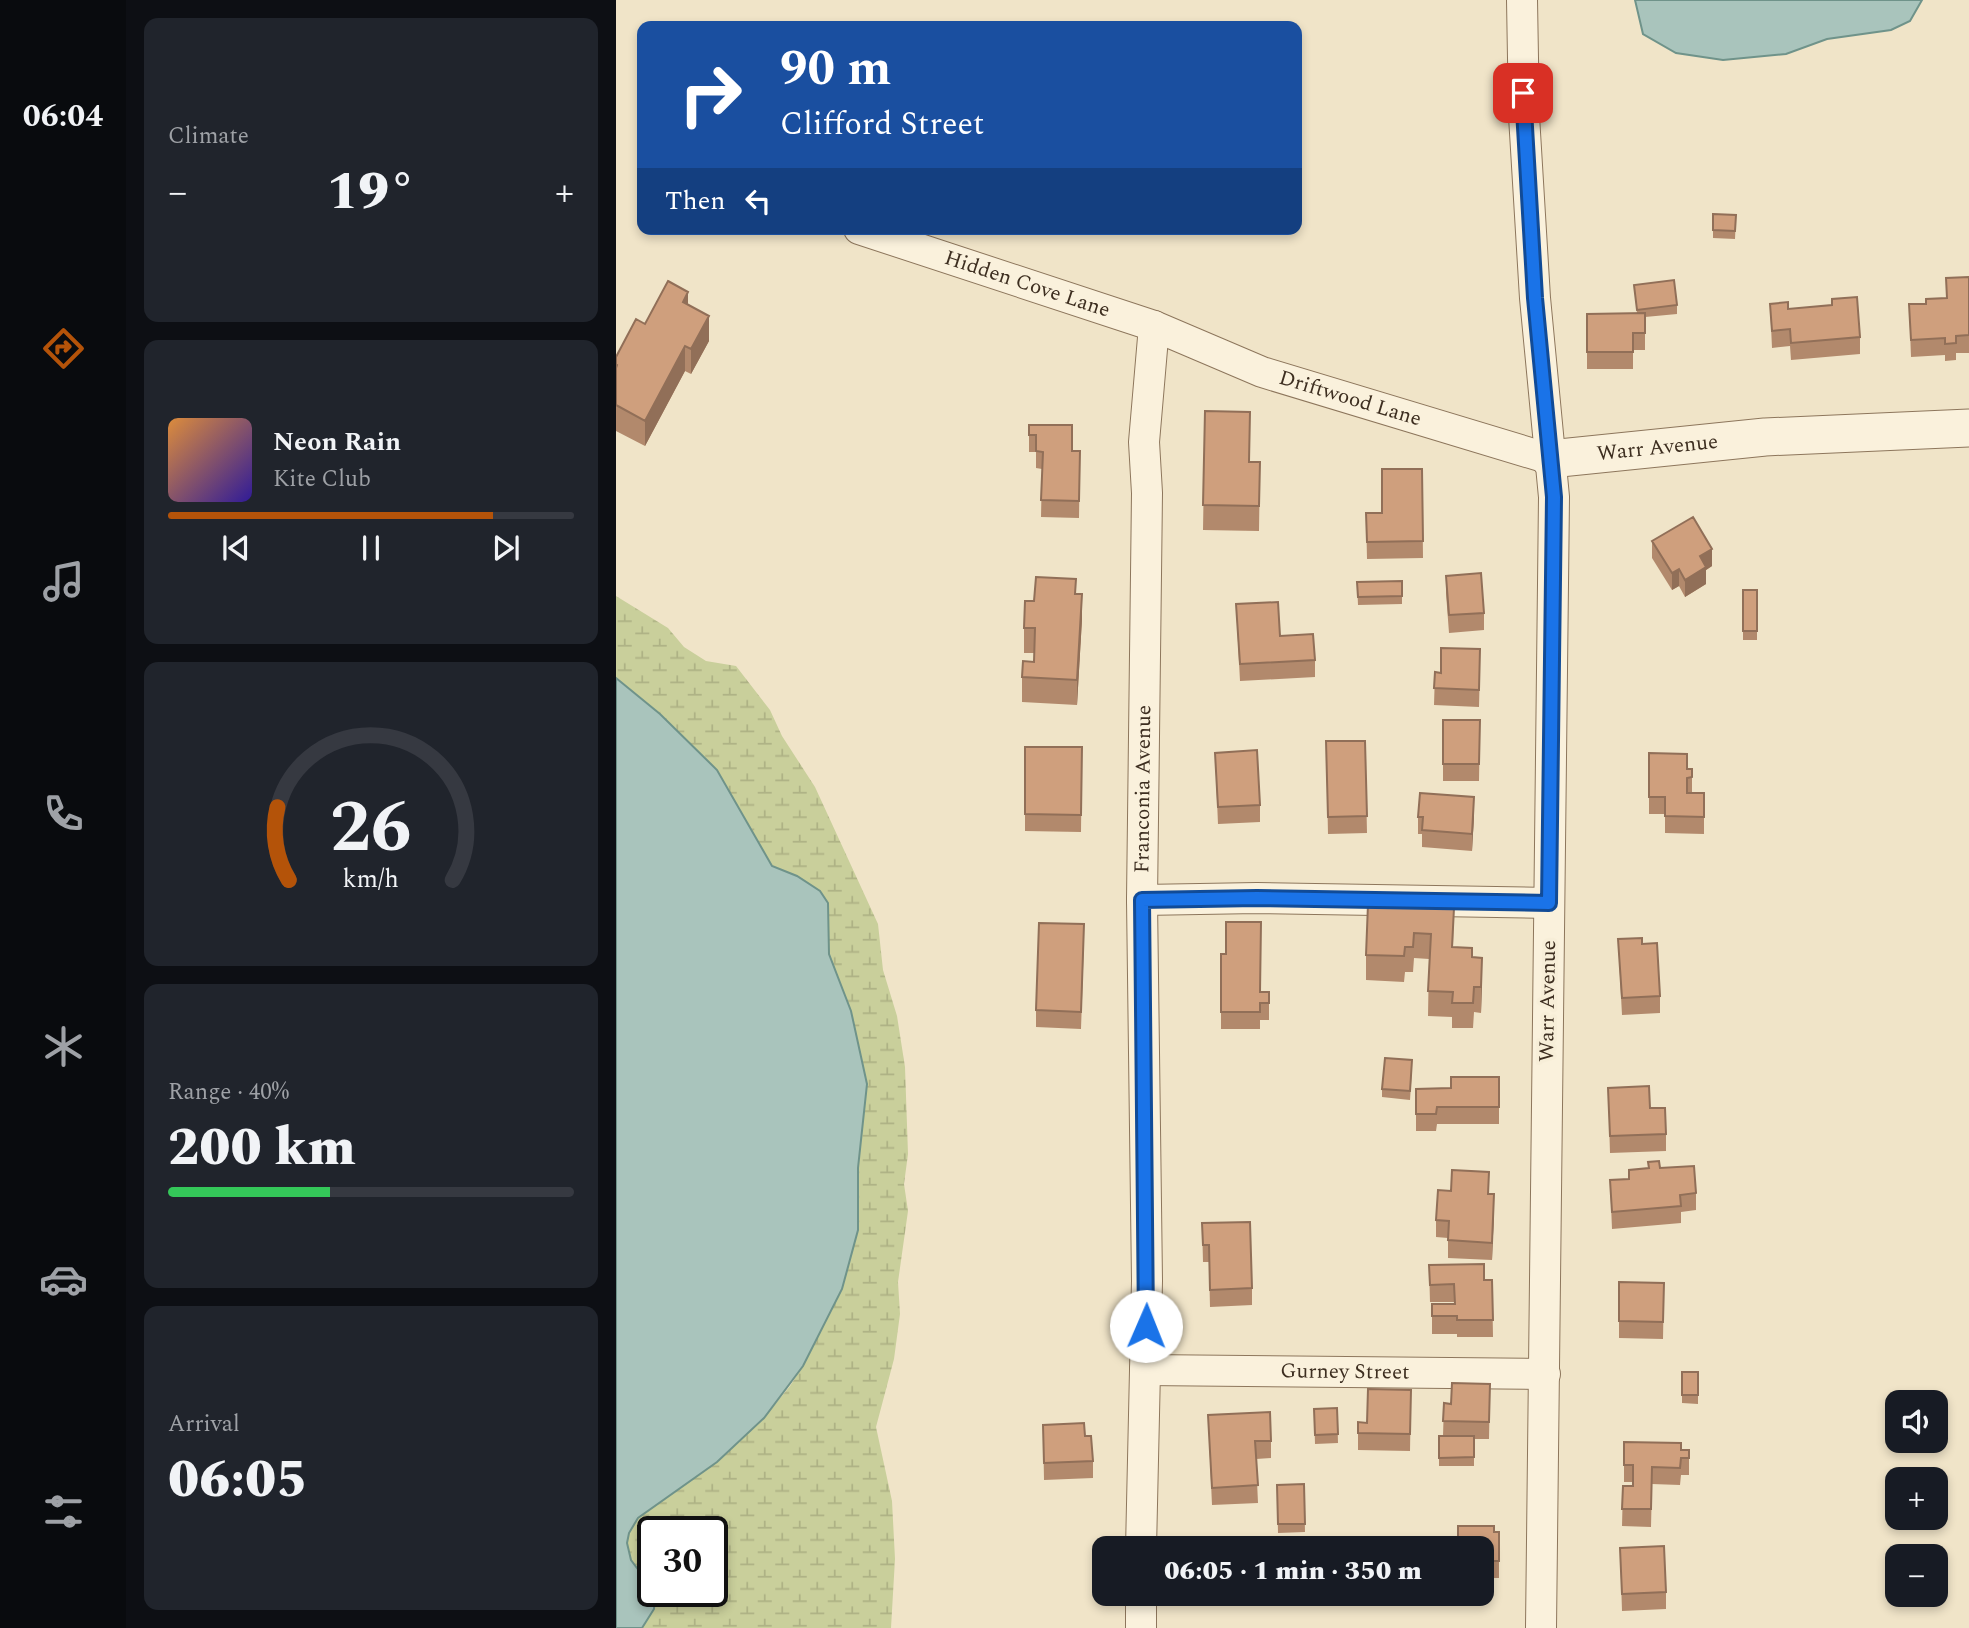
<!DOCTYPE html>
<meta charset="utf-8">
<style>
body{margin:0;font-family:Spectral,serif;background:#20242c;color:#f1f3f6;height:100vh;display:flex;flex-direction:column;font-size:26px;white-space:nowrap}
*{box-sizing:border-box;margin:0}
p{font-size:23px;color:#9ea1a6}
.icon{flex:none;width:38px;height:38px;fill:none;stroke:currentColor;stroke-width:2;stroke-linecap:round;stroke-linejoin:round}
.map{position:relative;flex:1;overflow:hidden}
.sheet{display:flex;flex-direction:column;gap:18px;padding:18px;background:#0d0f14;width:490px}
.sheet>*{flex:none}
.banner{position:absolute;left:21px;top:21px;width:665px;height:214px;border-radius:14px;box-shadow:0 4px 10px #0003;background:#1a4fa0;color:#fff;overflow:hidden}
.fabs{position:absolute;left:1269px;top:1390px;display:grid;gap:14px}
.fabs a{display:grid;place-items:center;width:63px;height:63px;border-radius:14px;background:#171b24;box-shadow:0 4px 10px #0003;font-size:35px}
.speed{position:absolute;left:21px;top:1516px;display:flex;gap:14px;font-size:35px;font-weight:700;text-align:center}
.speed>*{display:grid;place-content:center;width:91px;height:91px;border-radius:50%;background:#171b24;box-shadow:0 4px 10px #0003;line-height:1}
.speed .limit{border:4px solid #111;border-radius:10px;background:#fff;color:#111}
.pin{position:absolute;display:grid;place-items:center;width:60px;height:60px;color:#fff;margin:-30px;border-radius:14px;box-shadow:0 4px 10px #0006}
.me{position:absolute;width:77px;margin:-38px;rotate:1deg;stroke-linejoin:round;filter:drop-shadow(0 0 5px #0008)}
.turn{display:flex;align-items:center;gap:24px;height:147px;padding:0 28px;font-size:32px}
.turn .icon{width:91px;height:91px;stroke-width:2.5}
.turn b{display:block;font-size:49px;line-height:60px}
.then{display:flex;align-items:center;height:66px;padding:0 28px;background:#0003;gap:14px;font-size:26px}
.big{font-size:52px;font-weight:800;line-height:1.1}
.sheet .tile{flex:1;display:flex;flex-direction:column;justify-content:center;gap:10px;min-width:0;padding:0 24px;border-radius:14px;background:#20242c}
.sheet .dial{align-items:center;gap:0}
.dial svg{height:182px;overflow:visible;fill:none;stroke:#363941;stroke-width:7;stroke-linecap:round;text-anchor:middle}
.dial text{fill:#f1f3f6;stroke:none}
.song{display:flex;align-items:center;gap:21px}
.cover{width:84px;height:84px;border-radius:10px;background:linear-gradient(135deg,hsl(30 70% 55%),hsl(250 70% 35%))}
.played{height:7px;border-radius:4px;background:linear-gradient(90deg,#b45309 80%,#363941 80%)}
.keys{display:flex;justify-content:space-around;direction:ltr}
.heat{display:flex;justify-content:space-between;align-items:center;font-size:38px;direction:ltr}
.charge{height:10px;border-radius:5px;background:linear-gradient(90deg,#34c759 40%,#363941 0)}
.trip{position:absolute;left:476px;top:1536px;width:402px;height:70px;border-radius:14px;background:#171b24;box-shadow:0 4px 10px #0003;font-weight:800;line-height:70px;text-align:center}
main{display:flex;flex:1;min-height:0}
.dock{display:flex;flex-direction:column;width:126px;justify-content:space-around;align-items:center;background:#090b0e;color:#9ea1a6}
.dock .icon{width:49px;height:49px}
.dock .current{color:#b45309}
.dock b{font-size:32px;color:#f1f3f6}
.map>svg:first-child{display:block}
</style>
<main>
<nav class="dock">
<b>06:04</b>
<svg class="icon current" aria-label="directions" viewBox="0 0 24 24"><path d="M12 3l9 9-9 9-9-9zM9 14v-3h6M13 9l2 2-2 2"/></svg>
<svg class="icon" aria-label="music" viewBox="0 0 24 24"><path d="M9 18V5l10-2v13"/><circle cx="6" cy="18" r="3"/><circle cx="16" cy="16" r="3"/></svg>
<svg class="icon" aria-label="phone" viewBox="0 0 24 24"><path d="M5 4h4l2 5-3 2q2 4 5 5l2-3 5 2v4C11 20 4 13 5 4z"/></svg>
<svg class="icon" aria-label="climate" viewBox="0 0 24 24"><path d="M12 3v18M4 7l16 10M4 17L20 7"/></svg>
<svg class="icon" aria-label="car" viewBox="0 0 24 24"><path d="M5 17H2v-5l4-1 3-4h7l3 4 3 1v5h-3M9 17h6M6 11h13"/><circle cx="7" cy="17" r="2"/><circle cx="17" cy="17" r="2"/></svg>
<svg class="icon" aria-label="filters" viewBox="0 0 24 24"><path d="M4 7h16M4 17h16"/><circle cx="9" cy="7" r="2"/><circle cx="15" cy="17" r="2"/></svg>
</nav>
<section class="sheet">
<div class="tile"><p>Climate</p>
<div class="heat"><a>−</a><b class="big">19°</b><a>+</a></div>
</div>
<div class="tile">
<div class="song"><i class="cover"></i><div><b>Neon Rain</b><p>Kite Club</p></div></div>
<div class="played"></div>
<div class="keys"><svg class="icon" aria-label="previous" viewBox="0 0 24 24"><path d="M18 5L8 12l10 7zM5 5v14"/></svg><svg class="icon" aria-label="pause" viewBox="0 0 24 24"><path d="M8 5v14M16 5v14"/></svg><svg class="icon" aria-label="next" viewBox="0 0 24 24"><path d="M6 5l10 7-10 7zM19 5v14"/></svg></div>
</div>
<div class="tile dial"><svg viewBox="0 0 100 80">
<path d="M14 69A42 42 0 1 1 86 69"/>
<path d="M14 69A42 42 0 0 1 9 37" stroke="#b45309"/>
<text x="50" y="56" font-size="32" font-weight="700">26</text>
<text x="50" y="72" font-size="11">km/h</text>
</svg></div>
<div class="tile"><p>Range · 40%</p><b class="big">200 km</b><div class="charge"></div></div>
<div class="tile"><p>Arrival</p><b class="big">06:05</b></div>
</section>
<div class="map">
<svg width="1353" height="1628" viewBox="0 0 1353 1628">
<defs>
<pattern id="wetland-marsh" width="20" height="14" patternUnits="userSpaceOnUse" patternTransform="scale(1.75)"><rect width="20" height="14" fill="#c9cf9b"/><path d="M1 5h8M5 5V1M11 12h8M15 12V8" fill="none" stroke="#aeb285"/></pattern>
</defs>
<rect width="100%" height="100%" fill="#f0e4c8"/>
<!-- wetland -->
<path fill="url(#wetland-marsh)" d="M0,596L52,628L68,647L90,661L120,666L154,710L166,736L199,787L262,924L267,970L281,1016L289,1067L292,1154L288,1184L292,1211L282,1282L284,1314L278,1359L260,1427L276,1501L279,1559L275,1628H26L38,1609V1591H96V1531H37V1589L15,1560L11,1543L13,1533L22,1518L101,1462L148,1418L174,1386L187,1366L242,1230V1168L235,1011L213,954L212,903L181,876L156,866L101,770L44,714L0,678Z"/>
<!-- water -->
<path fill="#a9c4bc" stroke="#6f938a" stroke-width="2" d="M1019,0H1306L1294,21L1275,30L1211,39L1170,54L1107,60L1060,53L1027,34Z
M0,678L44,714L101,770L156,866L181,876L204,891L212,903L213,954L235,1011L251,1084L242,1168V1230L226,1289L187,1366L148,1418L101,1462L22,1518L13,1533L11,1543L15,1560L39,1592L38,1609L26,1628H0Z"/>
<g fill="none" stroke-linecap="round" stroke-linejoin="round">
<defs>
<g id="minor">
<path d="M906,0L908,116L919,298L938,497L925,1628"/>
<path id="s1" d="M243,229L538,326L646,372L934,459"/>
<path d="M526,900L641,898L933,903"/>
<path id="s2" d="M529,1370L929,1374"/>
<path id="s3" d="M525,1549L531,1281L526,900L531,493L528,442L538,326"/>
<path d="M525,1594V1628"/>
</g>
<g id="tertiary">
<path id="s4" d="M934,459L1149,437L1353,428"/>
</g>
</defs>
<!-- minor casing -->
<use href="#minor" stroke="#8d765c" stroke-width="32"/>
<!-- tertiary casing -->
<use href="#tertiary" stroke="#8d765c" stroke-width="39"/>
<!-- minor -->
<use href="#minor" stroke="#faf1dc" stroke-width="30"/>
<!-- tertiary -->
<use href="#tertiary" stroke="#faf1dc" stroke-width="37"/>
</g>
<!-- wall -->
<path fill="#b2896c" d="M1097,214L1120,215L1119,239L1097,238Z
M1353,277V353H1340V360L1329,361V355L1295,357L1293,304H1310L1330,298V278Z
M1018,285L1061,305V314L1029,317V350H1017V369H971V314L1021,313Z
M1154,304L1172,309L1244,337V354L1175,360L1174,346L1156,348Z
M72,305L93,341L75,374L69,371L29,446L0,431V357L29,324Z
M589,411L634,462H644L643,531L587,530Z
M413,425L456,451H464L463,518L425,517L426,469L420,468V452H413Z
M806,469L807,558L751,559L750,513H766Z
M1036,541L1096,566L1090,570V584L1069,597L1063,586L1056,590L1036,558Z
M830,576L868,613V630L833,633L830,593Z
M786,581V604L742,605L741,582Z
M1127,590H1141V640H1127Z
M460,594L466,619L461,705L406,702V677L418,662V653H408V628L418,601Z
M620,604L699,660V677L624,681Z
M864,667L863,707L818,705L819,672L825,673Z
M827,720H864L863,781H827Z
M710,741H749L751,833L712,834Z
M409,747H466L465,832L409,831Z
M599,753L644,805V822L602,824Z
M1033,753L1071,769H1076V793H1088V834L1049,833V814H1033Z
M858,814L856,851L806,847V834H802V817Z
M838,908L837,947L856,957L866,983L865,1013L858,1012L857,1028H836V1017L812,1016L813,959L798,958L797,972H789L788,982L750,980V955Z
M1002,939L1026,944L1044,996V1013L1006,1015Z
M468,941L465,1029L420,1027V1010Z
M605,954L645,992H653V1020H644V1029H605Z
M796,1069L794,1100L766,1097V1089Z
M883,1077V1124H821L820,1131H800V1089L835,1088Z
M992,1088L1034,1108L1050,1134V1151L994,1153Z
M1013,1170L1080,1193V1210L1065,1212V1223L996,1229L994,1180L1013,1179Z
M872,1194L878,1211L876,1260L832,1258V1238L820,1237V1220Z
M586,1223L636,1288V1305L594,1307L593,1262H587Z
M813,1265L868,1280H876L877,1337H841V1334H816V1304H838V1302H814Z
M1003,1282L1048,1283L1047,1339L1003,1338Z
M1066,1372H1082V1404L1066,1403Z
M874,1384L873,1439H858V1466H823V1436H827L828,1403L835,1404Z
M795,1390L794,1451L742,1450V1422L751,1423Z
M721,1408L722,1443L699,1444L698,1409Z
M592,1415L655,1441V1458L640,1459L642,1503L596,1505Z
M427,1425L469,1436L477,1461V1478L428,1480Z
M1008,1442L1065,1450H1073V1475H1065L1064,1485L1036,1484L1035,1527L1006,1526L1007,1486H1017V1482H1008Z
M688,1484L689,1532L662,1533L661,1485Z
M878,1532H883V1578H866V1549Z
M1004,1548L1050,1592V1609L1006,1611Z"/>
<!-- shaded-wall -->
<path fill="#916f58" d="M72,292V318L67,302Z
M93,316V341L75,374V349Z
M69,346V371L29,446V421Z
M1096,549V566L1090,570V584L1069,597V580L1084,556Z
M1063,569V586L1056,590V573Z
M466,594V619L461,705V680Z
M858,797V814L856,851V834Z
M866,958V983L865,1013V987Z
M878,1194V1211L876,1260V1243Z"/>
<!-- building -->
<path fill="#cf9f7d" stroke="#916f58" stroke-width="2" d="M1097,214L1120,215L1119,231L1097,230Z
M1353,277V335L1340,336V343L1329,344V338L1295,340L1293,304H1310V299L1331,298L1330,278Z
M1058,280L1061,305L1021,310L1018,285Z
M52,281L72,292L67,302L93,316L75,349L69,346L29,421L0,405V368L1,365L0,364V357L20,319L29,324Z
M1241,297L1244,337L1175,343L1174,329L1156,331L1154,304L1172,302V309L1216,305V299Z
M1029,313V333H1017V352H971V314Z
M589,411L634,412L633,462H644L643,506L587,505Z
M413,425H456V451H464L463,501L425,500L427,452L420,451V435H413Z
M766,469H806L807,541L751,542L750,513H766Z
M1077,517L1096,549L1084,556L1090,567L1069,580L1063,569L1056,573L1036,541Z
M865,573L868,613L833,615L830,576Z
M420,577L460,579L459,594H466L461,680L406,677L407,661L418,662L419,628H408L409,601H418Z
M786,581V596L742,597L741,582Z
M1127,590H1141V631H1127Z
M662,602L664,636L697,634L699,660L624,664L620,604Z
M825,648L864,649L863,690L818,688L819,672L825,673Z
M827,720H864L863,764H827Z
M710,741H749L751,816L712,817Z
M409,747H466L465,815L409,814Z
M641,750L644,805L602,807L599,753Z
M1033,753L1071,754V769H1076V777L1071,778V793H1088V817L1049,816V797H1033Z
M804,793L858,797L856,834L806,830L807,817H802Z
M752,904L838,908L836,947L856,948V957L866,958L865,987H858L857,1003H836L837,992L812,991L815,934L798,933L797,947H789L788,956L750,955Z
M610,922H645L644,992H653V1003H644V1012H605V954H610Z
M423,923L468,924L465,1012L420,1010Z
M1026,938V944L1041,943L1044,996L1006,998L1002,939Z
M769,1058L796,1060L794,1091L766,1089Z
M835,1077H883V1107H821L820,1114H800V1089L835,1088Z
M1033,1086L1034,1108H1049L1050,1134L994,1136L992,1088Z
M1043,1161L1044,1168L1078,1166L1080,1193L1064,1195L1065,1206L996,1212L994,1180L1013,1179V1170L1033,1168L1032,1162Z
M836,1170L873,1172L872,1194H878L876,1243L832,1240L833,1221L820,1220L822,1190L835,1191Z
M634,1222L636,1288L594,1290L593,1245H587L586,1223Z
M868,1264V1280H876L877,1320H841V1316H816V1304H839L838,1284L814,1285L813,1265Z
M1003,1282L1048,1283L1047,1322L1003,1321Z
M1066,1372H1082V1395H1066Z
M836,1383L874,1384L873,1422L827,1421L828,1403L835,1404Z
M752,1389L795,1390L794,1434L742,1433V1422L751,1423Z
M721,1408L722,1434L699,1435L698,1409Z
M654,1412L655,1441H639L642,1485L596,1488L592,1415Z
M468,1423L469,1436H475L477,1461L428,1463L427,1425Z
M823,1436H858V1457L823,1458Z
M1008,1442L1065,1443V1450H1073V1458H1065L1064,1468L1036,1467L1035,1509H1006L1007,1486H1017V1465H1008Z
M688,1484L689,1524H662L661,1485Z
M842,1526H878V1532H883V1561H866V1549H842Z
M1048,1546L1050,1592L1006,1594L1004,1548Z"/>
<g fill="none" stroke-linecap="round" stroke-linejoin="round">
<defs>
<path id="route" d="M530,1326L526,900L641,898L933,903L938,497L919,298L907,93"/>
</defs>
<!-- route casing -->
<use href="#route" stroke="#114b97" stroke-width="18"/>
<!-- route -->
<use href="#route" stroke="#1a73e8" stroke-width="12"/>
</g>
<g text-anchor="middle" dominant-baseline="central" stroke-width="7" stroke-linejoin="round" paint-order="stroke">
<!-- street labels -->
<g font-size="21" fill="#3d2e20" stroke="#f7eed8">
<text stroke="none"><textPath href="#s1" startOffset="177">Hidden Cove Lane</textPath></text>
<text stroke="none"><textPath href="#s1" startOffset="520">Driftwood Lane</textPath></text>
<text stroke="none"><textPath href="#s4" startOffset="108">Warr Avenue</textPath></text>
<text stroke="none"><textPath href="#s3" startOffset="760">Franconia Avenue</textPath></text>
<text transform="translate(932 1001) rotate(-89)">Warr Avenue</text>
<text stroke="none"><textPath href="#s2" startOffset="200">Gurney Street</textPath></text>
</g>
</g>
</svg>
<div class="fabs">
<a><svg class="icon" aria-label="sound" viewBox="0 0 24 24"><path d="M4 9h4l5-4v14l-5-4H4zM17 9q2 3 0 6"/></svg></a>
<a>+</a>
<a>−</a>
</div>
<div class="speed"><div class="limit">30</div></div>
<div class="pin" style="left:907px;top:93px;background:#d93025"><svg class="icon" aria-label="arrive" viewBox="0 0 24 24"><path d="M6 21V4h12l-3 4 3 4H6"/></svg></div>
<svg class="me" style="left:530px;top:1326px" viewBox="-20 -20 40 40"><circle r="19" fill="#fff"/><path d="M0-13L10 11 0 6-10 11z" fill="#1a73e8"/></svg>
<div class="trip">06:05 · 1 min · 350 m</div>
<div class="banner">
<div class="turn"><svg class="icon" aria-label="right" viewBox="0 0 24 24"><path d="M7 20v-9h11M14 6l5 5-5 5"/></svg><div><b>90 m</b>Clifford Street</div></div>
<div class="then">Then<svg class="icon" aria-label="left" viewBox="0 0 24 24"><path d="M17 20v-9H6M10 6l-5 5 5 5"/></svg></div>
</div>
</div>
</main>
